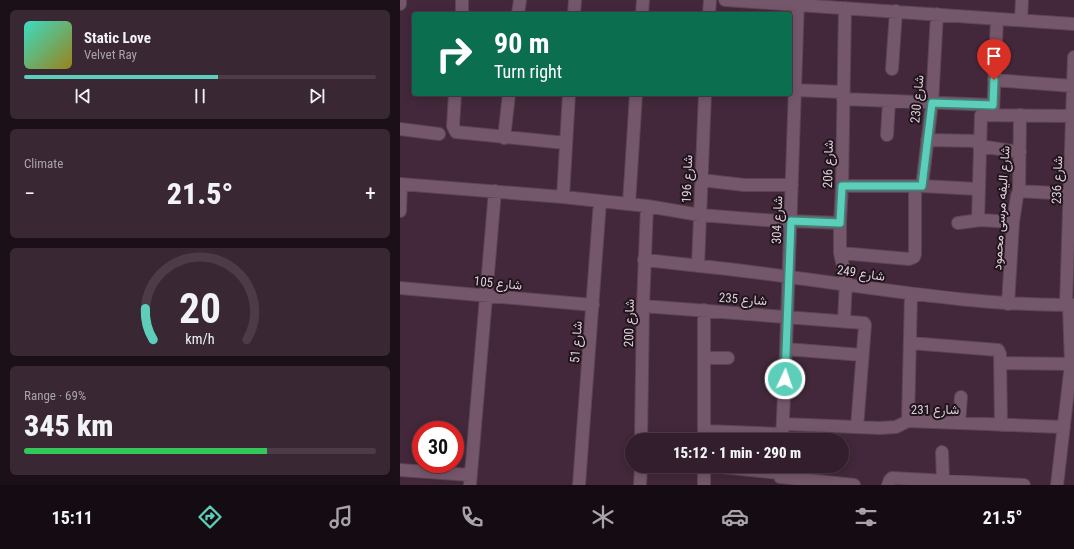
<!DOCTYPE html>
<meta charset="utf-8">
<style>
body{margin:0;font-family:"Roboto Condensed",Vazirmatn,sans-serif;background:#3a2734;color:#f1f3f6;height:100vh;display:flex;flex-direction:column;font-size:15px;white-space:nowrap}
*{box-sizing:border-box;margin:0}
p{font-size:13px;color:#a8a2a9}
.icon{flex:none;width:22px;height:22px;fill:none;stroke:currentColor;stroke-width:2;stroke-linecap:round;stroke-linejoin:round}
.map{position:relative;flex:1;overflow:hidden}
.panel{display:flex;flex-direction:column;gap:10px;padding:10px;background:#1c1018;width:400px}
.panel>*{flex:none}
.hud{position:absolute;left:12px;top:12px;width:380px;height:84px;border-radius:4px;box-shadow:0 2px 10px #0003,0 0 0 1px #4d3c48;background:#0b6e4f;color:#fff;overflow:hidden}
.speed{position:absolute;left:12px;top:421px;display:flex;gap:8px;font-size:20px;font-weight:700;text-align:center}
.speed>*{display:grid;place-content:center;width:52px;height:52px;border-radius:50%;background:#321e2c;box-shadow:0 2px 10px #0003,0 0 0 1px #4d3c48;line-height:1}
.speed .limit{border:6px solid #d22;background:#fff;color:#111}
.pin{position:absolute;display:grid;place-items:center;width:34px;height:34px;color:#fff;margin:-41px -17px;border-radius:50% 50% 50% 0;rotate:-45deg;box-shadow:0 0 4px #0007}
.pin .icon{rotate:45deg}
.me{position:absolute;width:44px;margin:-22px;rotate:3deg;stroke-linejoin:round;filter:drop-shadow(0 0 3px #0008)}
.turn{display:flex;align-items:center;gap:14px;height:84px;padding:0 16px;font-size:18px}
.turn .icon{width:52px;height:52px;stroke-width:2.5}
.turn b{display:block;font-size:28px;line-height:34px}
.big{font-size:30px;font-weight:800;line-height:1.1}
.panel .card{flex:1;display:flex;flex-direction:column;justify-content:center;gap:6px;min-width:0;padding:0 14px;border-radius:6px;background:#3a2734}
.panel .dial{align-items:center;gap:0}
.dial svg{height:104px;overflow:visible;fill:none;stroke:#4d3c48;stroke-width:7;stroke-linecap:round;text-anchor:middle}
.dial text{fill:#f1f3f6;stroke:none}
.song{display:flex;align-items:center;gap:12px}
.cover{width:48px;height:48px;border-radius:6px;background:linear-gradient(135deg,hsl(170 70% 55%),hsl(50 70% 35%))}
.played{height:4px;border-radius:2px;background:linear-gradient(90deg,#5dceb9 55%,#4d3c48 55%)}
.keys{display:flex;justify-content:space-around;direction:ltr}
.heat{display:flex;justify-content:space-between;align-items:center;font-size:22px;direction:ltr}
.charge{height:6px;border-radius:3px;background:linear-gradient(90deg,#34c759 69%,#4d3c48 0)}
.trip{position:absolute;left:225px;top:433px;width:224px;height:40px;border-radius:20px;background:#321e2c;box-shadow:0 2px 10px #0003,0 0 0 1px #4d3c48;font-weight:800;line-height:40px;text-align:center}
.tab-bar{display:flex;height:64px;justify-content:space-around;align-items:center;background:#140c12;color:#a8a2a9}
.tab-bar .icon{width:28px;height:28px}
.tab-bar .current{color:#5dceb9}
.tab-bar b{font-size:18px;color:#f1f3f6}
main{display:flex;flex:1;min-height:0}
.map>svg:first-child{display:block}
</style>
<main>
<section class="panel">
<div class="card">
<div class="song"><i class="cover"></i><div><b>Static Love</b><p>Velvet Ray</p></div></div>
<div class="played"></div>
<div class="keys"><svg class="icon" aria-label="previous" viewBox="0 0 24 24"><path d="M18 5L8 12l10 7zM5 5v14"/></svg><svg class="icon" aria-label="pause" viewBox="0 0 24 24"><path d="M8 5v14M16 5v14"/></svg><svg class="icon" aria-label="next" viewBox="0 0 24 24"><path d="M6 5l10 7-10 7zM19 5v14"/></svg></div>
</div>
<div class="card"><p>Climate</p>
<div class="heat"><a>−</a><b class="big">21.5°</b><a>+</a></div>
</div>
<div class="card dial"><svg viewBox="0 0 100 80">
<path d="M14 69A42 42 0 1 1 86 69"/>
<path d="M14 69A42 42 0 0 1 8 45" stroke="#5dceb9"/>
<text x="50" y="56" font-size="32" font-weight="700">20</text>
<text x="50" y="72" font-size="11">km/h</text>
</svg></div>
<div class="card"><p>Range · 69%</p><b class="big">345 km</b><div class="charge"></div></div>
</section>
<div class="map">
<svg width="674" height="485" viewBox="0 0 674 485">
<rect width="100%" height="100%" fill="#42283a"/>
<g fill="none" stroke-linecap="round" stroke-linejoin="round">
<defs>
<path id="street" d="M325,0L674,24
M0,4V0
M62,14V0
M118,14L120,0
M174,14L175,0
M242,14L243,0
M309,14L310,0
M621,20L622,0
M492,69L496,11
M594,80L673,86
M395,90L443,92
M55,94L53,126L56,132L166,143
M443,99L593,105
M593,113L597,19
M0,129L39,134
M487,135L489,101
M104,138L109,94
M527,140L579,141
M579,146L620,152
M301,180L344,185H392
M0,184L163,197L247,206L300,215L391,222
M442,186H522L578,189
M522,186L532,103L537,14
M619,191L670,194
M163,197L169,94
M229,204L236,94
M0,211L1,184
M578,220L581,115L674,116
M391,221L440,223
M558,223L580,220L613,222
M440,253L509,259L514,257L515,254V186
M244,260C293,265 341,270 389,277C483,289 578,306 674,305
M298,266L305,94
M0,288L193,305
M608,304L613,222L617,196L619,191L620,115
M666,305L674,57
M243,306L464,323L465,325L457,427
M444,321L446,280L440,253V223L442,186L445,8
M510,343L598,350L600,354L601,425
M386,349L462,355
M304,358H328
M600,363L674,364
M508,421L511,294
M559,423L561,397
M383,424L480,428L496,427L508,421L664,427
M304,431L382,434
M241,440L243,306L247,206
M304,440V310
M382,440L386,349L398,0
M542,452L543,481
M304,466V485
M312,466L380,473
M0,470L71,475
M380,477L454,485
M70,485L95,191
M179,485L200,201
M240,485L241,466
M488,485L490,480L492,478L624,485
M657,485L671,364L669,305"/>
</defs>
<!-- street casing -->
<use href="#street" stroke="#5b4554" stroke-width="14"/>
<!-- street -->
<use href="#street" stroke="#75576b" stroke-width="12"/>
</g>
<g fill="none" stroke-linecap="round" stroke-linejoin="round">
<defs>
<path id="route" d="M385,379L391,221L440,223L442,186H522L532,103L593,105L594,80"/>
</defs>
<!-- route casing -->
<use href="#route" stroke="#3c8678" stroke-width="10"/>
<!-- route -->
<use href="#route" stroke="#5dceb9" stroke-width="7"/>
</g>
<g text-anchor="middle" dominant-baseline="central" stroke-width="4" stroke-linejoin="round" paint-order="stroke">
<!-- street labels -->
<g font-size="13" fill="#dfcdd8" stroke="#21151d">
<text transform="translate(517 99) rotate(-85)">شارع 230</text>
<text transform="translate(428 164) rotate(-89)">شارع 206</text>
<text transform="translate(287 179) rotate(-88)">شارع 196</text>
<text transform="translate(657 180) rotate(-88)">شارع 236</text>
<text transform="translate(601 208) rotate(-86)">شارع اليفه مرسى محمود</text>
<text transform="translate(377 220) rotate(-88)">شارع 304</text>
<text transform="translate(461 273) rotate(8)">شارع 249</text>
<text transform="translate(98 283) rotate(5)">شارع 105</text>
<text transform="translate(343 299) rotate(4)">شارع 235</text>
<text transform="translate(229 323) rotate(-89)">شارع 200</text>
<text transform="translate(176 342) rotate(-86)">شارع 51</text>
<text x="535" y="409">شارع 231</text>
</g>
</g>
</svg>
<div class="speed"><div class="limit">30</div></div>
<div class="pin" style="left:594px;top:80px;background:#d93025"><svg class="icon" aria-label="arrive" viewBox="0 0 24 24"><path d="M6 21V4h12l-3 4 3 4H6"/></svg></div>
<svg class="me" style="left:385px;top:379px" viewBox="-20 -20 40 40"><circle r="17" fill="#5dceb9" stroke="#fff" stroke-width="3"/><path d="M0-11L8 9 0 5-8 9z" fill="#fff"/></svg>
<div class="trip">15:12 · 1 min · 290 m</div>
<div class="hud">
<div class="turn"><svg class="icon" aria-label="right" viewBox="0 0 24 24"><path d="M7 20v-9h11M14 6l5 5-5 5"/></svg><div><b>90 m</b>Turn right</div></div>
</div>
</div>
</main>
<nav class="tab-bar">
<b>15:11</b>
<svg class="icon current" aria-label="directions" viewBox="0 0 24 24"><path d="M12 3l9 9-9 9-9-9zM9 14v-3h6M13 9l2 2-2 2"/></svg>
<svg class="icon" aria-label="music" viewBox="0 0 24 24"><path d="M9 18V5l10-2v13"/><circle cx="6" cy="18" r="3"/><circle cx="16" cy="16" r="3"/></svg>
<svg class="icon" aria-label="phone" viewBox="0 0 24 24"><path d="M5 4h4l2 5-3 2q2 4 5 5l2-3 5 2v4C11 20 4 13 5 4z"/></svg>
<svg class="icon" aria-label="climate" viewBox="0 0 24 24"><path d="M12 3v18M4 7l16 10M4 17L20 7"/></svg>
<svg class="icon" aria-label="car" viewBox="0 0 24 24"><path d="M5 17H2v-5l4-1 3-4h7l3 4 3 1v5h-3M9 17h6M6 11h13"/><circle cx="7" cy="17" r="2"/><circle cx="17" cy="17" r="2"/></svg>
<svg class="icon" aria-label="filters" viewBox="0 0 24 24"><path d="M4 7h16M4 17h16"/><circle cx="9" cy="7" r="2"/><circle cx="15" cy="17" r="2"/></svg>
<b>21.5°</b>
</nav>
